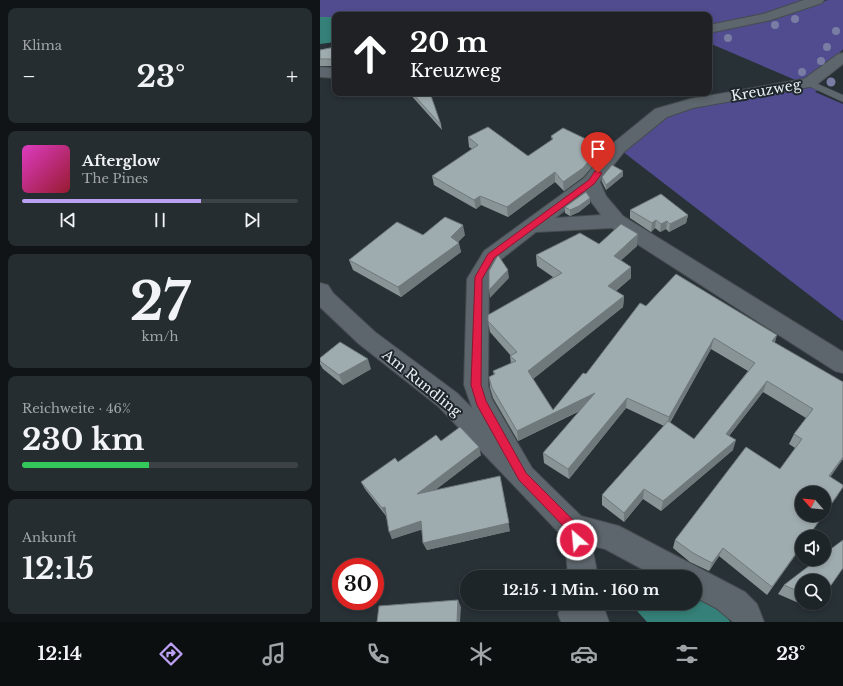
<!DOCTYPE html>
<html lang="de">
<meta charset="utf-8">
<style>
body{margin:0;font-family:"Libre Baskerville",serif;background:#262d30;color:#f1f3f6;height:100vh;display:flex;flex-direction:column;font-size:15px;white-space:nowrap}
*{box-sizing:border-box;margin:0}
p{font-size:13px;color:#a1a5a8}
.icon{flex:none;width:22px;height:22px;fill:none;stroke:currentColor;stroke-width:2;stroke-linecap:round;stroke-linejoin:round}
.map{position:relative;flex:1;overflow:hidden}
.drawer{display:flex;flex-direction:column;gap:8px;padding:8px;background:#101416;width:320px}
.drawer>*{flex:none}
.top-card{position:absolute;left:12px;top:12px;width:380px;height:84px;border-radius:8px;box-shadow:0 2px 6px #0003,0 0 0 1px #3c4245;background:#202124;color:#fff;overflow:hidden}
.needle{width:26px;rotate:297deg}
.controls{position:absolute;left:475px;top:486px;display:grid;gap:8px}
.controls a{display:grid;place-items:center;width:36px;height:36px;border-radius:50%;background:#1e2528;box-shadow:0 2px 6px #0003,0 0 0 1px #3c4245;font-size:20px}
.speed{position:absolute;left:12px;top:558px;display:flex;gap:8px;font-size:20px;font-weight:700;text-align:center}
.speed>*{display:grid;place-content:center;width:52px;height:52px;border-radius:50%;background:#1e2528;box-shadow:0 2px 6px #0003,0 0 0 1px #3c4245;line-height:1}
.speed .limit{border:6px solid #d22;background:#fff;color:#111}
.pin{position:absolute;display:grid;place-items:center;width:34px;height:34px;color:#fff;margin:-41px -17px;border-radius:50% 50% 50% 0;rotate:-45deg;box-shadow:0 0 4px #0007}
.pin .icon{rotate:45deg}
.me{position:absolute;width:44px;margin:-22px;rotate:333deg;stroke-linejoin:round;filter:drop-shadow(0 0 3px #0008)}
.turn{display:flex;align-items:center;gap:14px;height:84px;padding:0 12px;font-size:18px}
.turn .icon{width:52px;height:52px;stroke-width:2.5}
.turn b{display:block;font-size:28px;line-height:34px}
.big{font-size:30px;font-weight:800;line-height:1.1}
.drawer .widget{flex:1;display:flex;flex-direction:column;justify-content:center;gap:6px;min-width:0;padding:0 14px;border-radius:8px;background:#262d30}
.drawer .dial{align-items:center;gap:0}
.dial b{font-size:52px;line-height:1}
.song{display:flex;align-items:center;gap:12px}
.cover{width:48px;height:48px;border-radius:6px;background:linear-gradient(135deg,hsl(310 70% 55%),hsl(350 70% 35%))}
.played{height:4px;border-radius:2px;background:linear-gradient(90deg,#bca0f2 65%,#3c4245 65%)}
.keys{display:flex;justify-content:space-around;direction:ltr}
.heat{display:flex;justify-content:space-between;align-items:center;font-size:22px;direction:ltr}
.charge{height:6px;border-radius:3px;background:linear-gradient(90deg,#34c759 46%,#3c4245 0)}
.trip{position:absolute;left:140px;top:570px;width:242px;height:40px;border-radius:20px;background:#1e2528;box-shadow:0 2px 6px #0003,0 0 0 1px #3c4245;font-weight:800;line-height:40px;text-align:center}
.tabs{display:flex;height:64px;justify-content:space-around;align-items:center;background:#0c0f10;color:#a1a5a8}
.tabs .icon{width:28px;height:28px}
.tabs .selected{color:#bca0f2}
.tabs b{font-size:18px;color:#f1f3f6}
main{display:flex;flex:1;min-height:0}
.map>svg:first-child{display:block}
</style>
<main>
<section class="drawer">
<div class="widget"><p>Klima</p>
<div class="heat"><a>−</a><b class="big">23°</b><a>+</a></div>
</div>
<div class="widget">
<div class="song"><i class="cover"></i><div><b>Afterglow</b><p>The Pines</p></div></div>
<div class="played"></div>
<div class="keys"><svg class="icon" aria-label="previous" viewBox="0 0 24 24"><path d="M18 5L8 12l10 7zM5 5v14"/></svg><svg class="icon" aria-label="pause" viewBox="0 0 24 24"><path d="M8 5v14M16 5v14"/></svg><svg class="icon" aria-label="next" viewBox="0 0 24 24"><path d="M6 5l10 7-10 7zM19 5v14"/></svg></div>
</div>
<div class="widget dial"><b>27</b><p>km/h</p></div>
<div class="widget"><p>Reichweite · 46%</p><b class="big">230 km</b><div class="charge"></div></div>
<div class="widget"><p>Ankunft</p><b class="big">12:15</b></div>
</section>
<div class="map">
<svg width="523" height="622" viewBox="0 0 523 622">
<rect width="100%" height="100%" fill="#283136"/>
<!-- green -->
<path fill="#504c8f" d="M0,0H487L442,14L389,25V15H15V17H0Z
M508,0H523V49L513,60L480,82L389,43V33L452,18Z
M489,83L501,88L495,92L523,104V321L298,148L341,113Z"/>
<!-- water -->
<path fill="#358078" d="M0,17H15V42L0,44Z
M375,596L404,611L410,622H327L310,603H375Z"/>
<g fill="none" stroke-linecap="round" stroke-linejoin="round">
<defs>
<path id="service" d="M489,80L523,95V102L486,85V81Z"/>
<path id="minor" d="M523,53V64L495,86L373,108L347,117L304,152L280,182L286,196L303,216L523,352V373L515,371L292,228L216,232L179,261L169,279L168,385L172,399L212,468L261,516L299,526L425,592L437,604L444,622H413L396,608L375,597V577H337L285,549L272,546L278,577H248L246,552L241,535L119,407L39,344L0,307V283L8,285L13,293L55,332L137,393L152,408L144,385L147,279L164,251L264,178L292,144L335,109L370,99L484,79L518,54ZM266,195L281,215L235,218Z
M243,603C260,603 269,605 285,611L289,622H241L238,614Z"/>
<path id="tertiary" d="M484,0H504L502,3L451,20L389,33V25L443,14Z
M0,67L15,68V78L0,77Z"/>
</defs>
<!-- service casing -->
<use href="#service" stroke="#454c50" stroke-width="1"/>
<!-- minor casing -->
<use href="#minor" stroke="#454c50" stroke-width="2"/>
<!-- tertiary casing -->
<use href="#tertiary" stroke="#454c50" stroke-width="2"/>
<!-- service -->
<use href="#service" fill="#5d666c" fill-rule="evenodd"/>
<!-- minor -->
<use href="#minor" fill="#5d666c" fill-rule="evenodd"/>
<!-- tertiary -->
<use href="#tertiary" fill="#5d666c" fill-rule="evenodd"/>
</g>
<!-- trees -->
<g fill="#797da4">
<circle cx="475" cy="19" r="4"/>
<circle cx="455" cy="25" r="4"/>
<circle cx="516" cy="31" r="4"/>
<circle cx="408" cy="38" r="4"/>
<circle cx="507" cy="47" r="4"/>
<circle cx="501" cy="61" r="4"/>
<circle cx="482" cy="72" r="4"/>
<circle cx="511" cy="82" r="4.5"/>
</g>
<!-- wall -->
<path fill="#899496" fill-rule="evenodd" d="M15,47V66H0V50Z
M89,93H110L121,125L122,130Z
M231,136L270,149L276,162L263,177L244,191L235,182L188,217L161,205L156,209L114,185L112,176L152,149L149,147L148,137L208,156L232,140Z
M303,176L286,190L282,182V177Z
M270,198V203L259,212L250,216L245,213V207Z
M310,210L368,215L366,223L349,232L346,229L340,232L335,228L331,232L310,218Z
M103,235H145L138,242L141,252L81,297L33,270L29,260Z
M279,244L317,246L301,260L311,267V278L296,291L304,296L303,307L213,379L233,410L266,374L326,306L455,343L523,382V381V459L510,477L518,495L488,537H482V546L447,595L399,556L389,571L370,562L353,548L355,540L460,469L475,448L469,444L474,434L486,418L443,392L409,436L413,450L341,511L323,499L304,522L282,505V495L344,426L306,408L249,479L224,463L223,453L260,411L198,441L173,398L170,388L169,377L174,375L173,371L191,364L190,356H191L170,332L168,321L233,277L217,266L216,255ZM391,349L428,371L374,439L350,423Z
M0,358L51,369L23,385L3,369L0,364Z
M121,441L161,455L115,490L190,531L107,550L103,543L102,529L72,539L66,516L45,489L41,482L78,462Z
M482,581V603H496L490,608L458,594L464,585Z"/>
<!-- shaded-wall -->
<path fill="#6f787a" d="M270,141V150L263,145Z
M276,152V162L263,177L244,191L243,182Z
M303,171V176L286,190V185Z
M235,172V182L188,217L187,207Z
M160,196L161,205L156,209L154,200Z
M270,198V203L259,212L250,216V210Z
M368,215L366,223L349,232L350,224Z
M336,220L335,228L331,232L332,223Z
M347,221L346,229L340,232L341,224Z
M143,225L145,235L133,247L131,237Z
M318,234L317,246L294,267V256Z
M139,243L141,252L81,297L78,287Z
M311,267V278L288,297V286Z
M188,270L189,278L170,298L169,290Z
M304,296L303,307L209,382L208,371Z
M457,335L454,346L452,341Z
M394,338L391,349L347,427L349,417Z
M48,359L51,369L23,385L19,375Z
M447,381L443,392L403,444L406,434Z
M275,393V403L198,441L197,431Z
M307,398L306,408L249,479L248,469Z
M416,440L413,450L341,511L343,501Z
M159,447L161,455L100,502L97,494Z
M523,457V459L504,486L509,476Z
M180,476L190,531L107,550L103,543Z
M523,487L518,495L488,537L503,515H504V514Z
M324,489L323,499L304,522V513Z
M65,507L66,516L62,508Z
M101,521L104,529L72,539L69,532Z
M482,545V546L447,595L452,587Z
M403,548L399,556L389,571L392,563Z
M138,600L141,607L140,622H137Z
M493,603H496L490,608Z"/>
<!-- building -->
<path fill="#9facaf" stroke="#6f787a" d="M15,47V59H0V50Z
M92,93H110L121,125Z
M168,127L208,156L233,139L231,136L243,128L270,141L263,145L276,152L263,168L243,182L235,172L187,207L160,196L154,200L112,176L158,145L148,137Z
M292,165L303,171L286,185L282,177Z
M266,192L270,198L259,206L250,210L245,207Z
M341,194L368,215L350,224L347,221L341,224L336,220L332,223L310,210Z
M125,217L143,225L131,237L139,243L78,287L29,260L77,222L103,235Z
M301,224L318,234L294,256L311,267L288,286L304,296L208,371L233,410L263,373L266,374L320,303L326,306L356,274L457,335L452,341L523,382V381V457L509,476L523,485V487L504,514V493H482V515H503L488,537H482V545L452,587L403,548L392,563L373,553L355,540L426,447L460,469L482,439L474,434L493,409L447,381L406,434L416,440L343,501L324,489L304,513L282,495L348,421L374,439L435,363L394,338L349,417L307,398L248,469L223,453L275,393L197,431L172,388L169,377L175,374L173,371L196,361L190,356L197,352L168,321V315L242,273L216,255L260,233L279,244Z
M178,255L188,270L169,290V271Z
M20,342L48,359L19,375L0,361V358Z
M140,427L159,447L97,494L180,476L189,523L103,543L101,521L69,532L65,507L62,508L41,482L75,458L78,462L116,435L121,441Z
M523,540V568L507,591L504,593V581H482V593L464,585L498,559H504V554Z
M138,600L137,622H57L59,606Z"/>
<!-- route -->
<path fill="#e11d48" stroke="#92132f" d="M275,171L282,173L274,184L174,258L162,279L161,385L166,401L206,473L257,524L262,540L261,544L257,545L252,544L248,531L199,480L157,405L151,385L155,277L168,254L269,180Z"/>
<g text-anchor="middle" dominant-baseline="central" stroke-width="4" stroke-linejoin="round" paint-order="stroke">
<!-- street labels -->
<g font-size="14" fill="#eaf0f3" stroke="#1e272c">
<text transform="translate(446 90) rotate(-10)">Kreuzweg</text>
<text transform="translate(102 383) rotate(39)">Am Rundling</text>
</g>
</g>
</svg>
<div class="controls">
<a><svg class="needle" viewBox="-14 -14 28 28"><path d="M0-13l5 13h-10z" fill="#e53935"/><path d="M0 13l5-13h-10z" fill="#a1a5a8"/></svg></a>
<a><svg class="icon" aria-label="sound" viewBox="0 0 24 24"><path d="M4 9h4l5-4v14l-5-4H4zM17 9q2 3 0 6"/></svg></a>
<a><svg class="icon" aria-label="search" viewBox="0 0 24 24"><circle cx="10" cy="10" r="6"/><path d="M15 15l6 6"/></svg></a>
</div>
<div class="speed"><div class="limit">30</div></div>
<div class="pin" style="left:278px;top:173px;background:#d93025"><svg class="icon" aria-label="arrive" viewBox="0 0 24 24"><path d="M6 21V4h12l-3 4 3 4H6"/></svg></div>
<svg class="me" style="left:257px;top:540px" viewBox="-20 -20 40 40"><circle r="17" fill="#e11d48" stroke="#fff" stroke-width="3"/><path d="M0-11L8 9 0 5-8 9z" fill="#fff"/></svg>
<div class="trip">12:15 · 1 Min. · 160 m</div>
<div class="top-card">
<div class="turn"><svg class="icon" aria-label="ahead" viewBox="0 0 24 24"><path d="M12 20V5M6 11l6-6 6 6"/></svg><div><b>20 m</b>Kreuzweg</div></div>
</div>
</div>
</main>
<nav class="tabs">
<b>12:14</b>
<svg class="icon selected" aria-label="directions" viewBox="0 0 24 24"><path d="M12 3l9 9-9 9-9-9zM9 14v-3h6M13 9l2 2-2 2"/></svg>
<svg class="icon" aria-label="music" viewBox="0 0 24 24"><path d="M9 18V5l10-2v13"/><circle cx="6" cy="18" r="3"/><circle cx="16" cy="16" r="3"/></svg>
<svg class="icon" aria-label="phone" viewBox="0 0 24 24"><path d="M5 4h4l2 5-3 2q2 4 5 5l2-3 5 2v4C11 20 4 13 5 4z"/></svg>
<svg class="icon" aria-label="climate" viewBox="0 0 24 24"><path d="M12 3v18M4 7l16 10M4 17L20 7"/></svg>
<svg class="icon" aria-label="car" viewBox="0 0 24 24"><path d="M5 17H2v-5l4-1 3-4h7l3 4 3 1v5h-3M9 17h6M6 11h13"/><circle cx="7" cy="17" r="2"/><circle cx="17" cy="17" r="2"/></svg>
<svg class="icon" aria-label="filters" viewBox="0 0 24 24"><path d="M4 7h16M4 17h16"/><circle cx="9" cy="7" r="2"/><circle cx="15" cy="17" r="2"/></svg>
<b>23°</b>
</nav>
